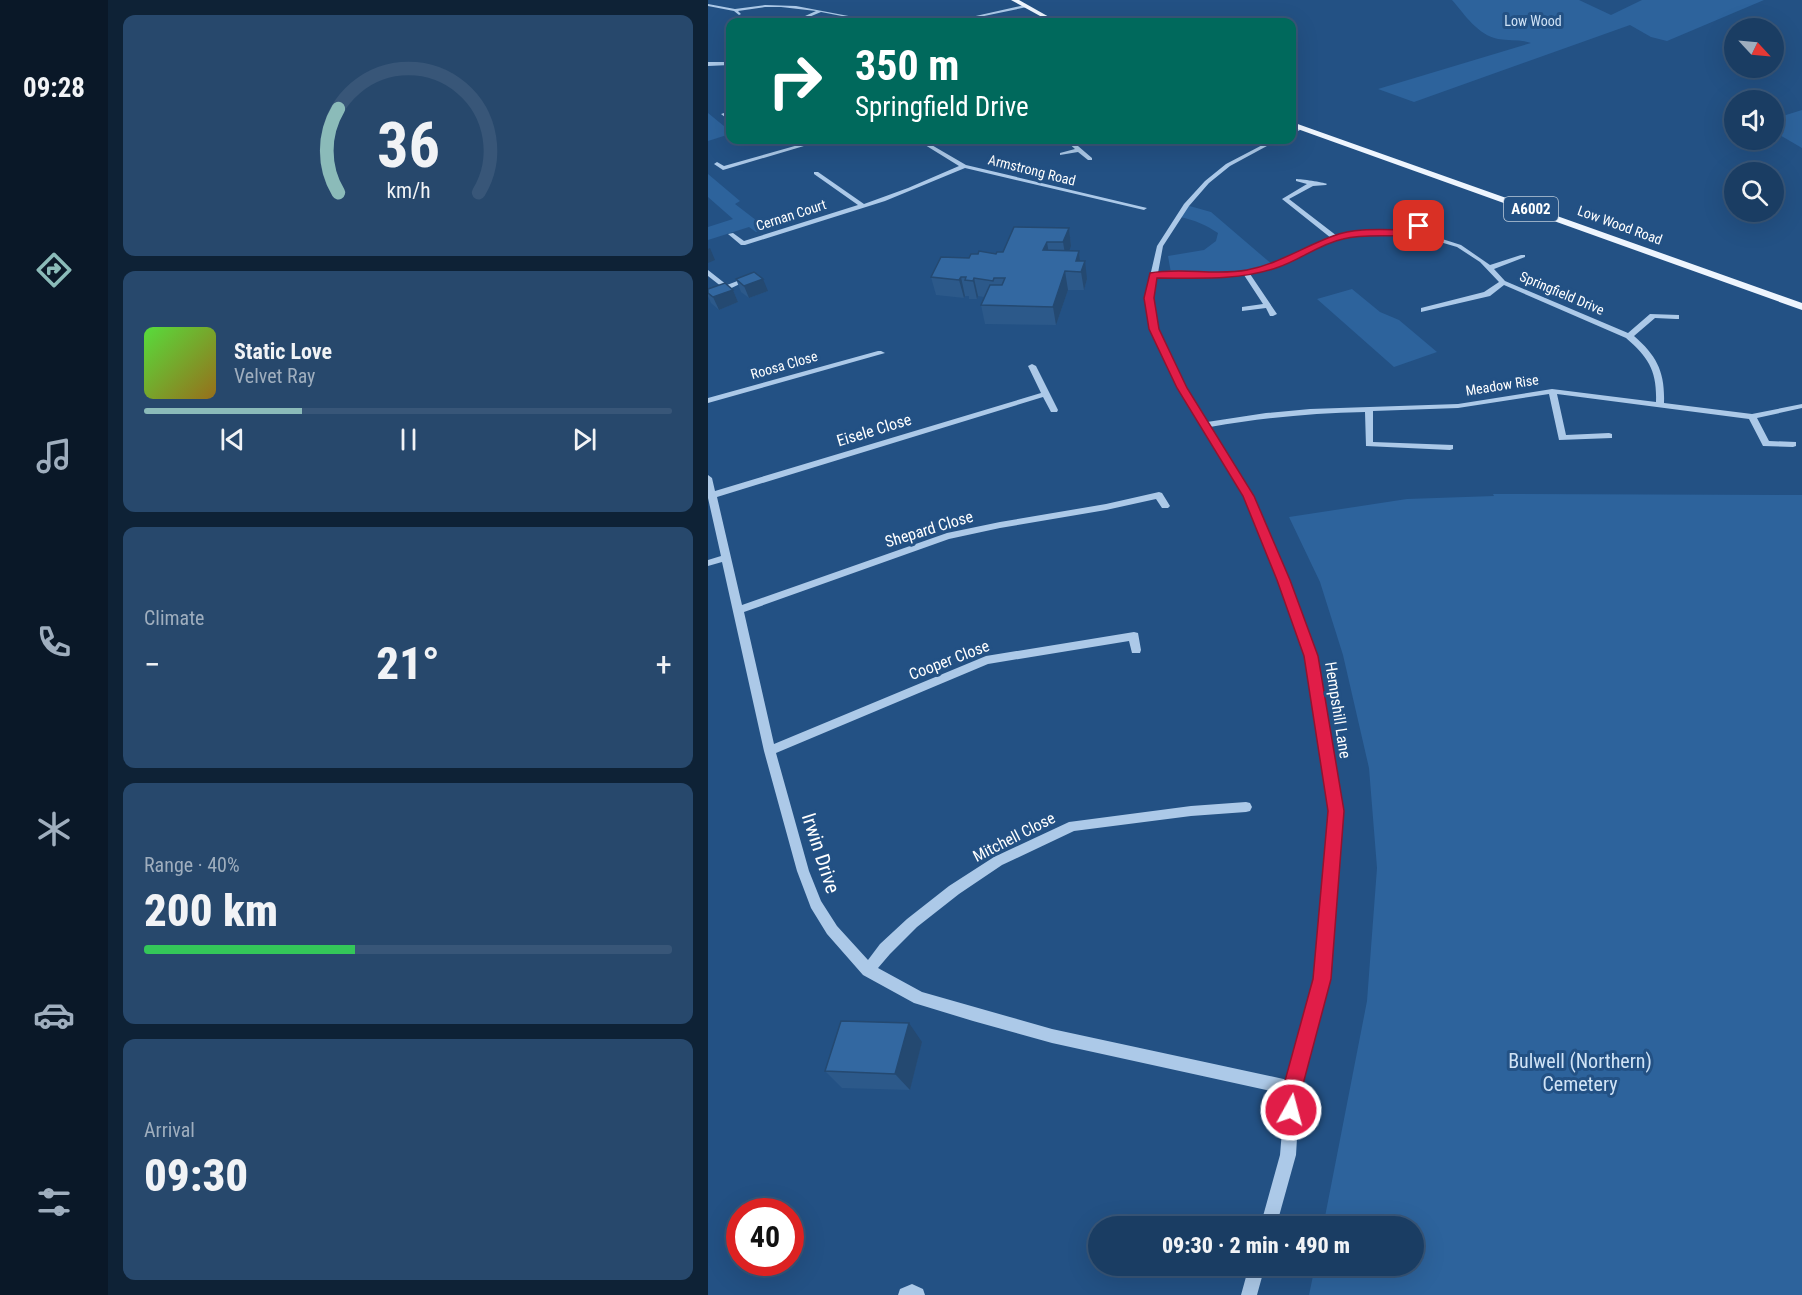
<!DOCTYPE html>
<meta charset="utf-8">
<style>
body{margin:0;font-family:"Roboto Condensed",sans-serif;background:#27486c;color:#f1f3f6;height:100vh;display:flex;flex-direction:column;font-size:22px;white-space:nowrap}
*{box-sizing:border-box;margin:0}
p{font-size:20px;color:#9faebe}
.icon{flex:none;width:33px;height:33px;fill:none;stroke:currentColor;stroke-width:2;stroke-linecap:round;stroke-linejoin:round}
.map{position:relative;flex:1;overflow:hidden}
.details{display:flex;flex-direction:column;gap:15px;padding:15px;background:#0e2236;width:600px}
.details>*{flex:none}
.banner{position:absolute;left:18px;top:18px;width:570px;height:126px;border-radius:12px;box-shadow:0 6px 24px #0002,0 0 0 2px #385678;background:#00695c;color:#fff;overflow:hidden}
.needle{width:39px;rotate:116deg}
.fabs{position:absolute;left:1016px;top:18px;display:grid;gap:12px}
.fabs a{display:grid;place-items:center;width:60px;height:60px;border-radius:50%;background:#1a3d63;box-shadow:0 6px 24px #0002,0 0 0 2px #385678;font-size:30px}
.speed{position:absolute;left:18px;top:1198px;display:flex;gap:12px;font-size:30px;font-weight:700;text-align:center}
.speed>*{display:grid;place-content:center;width:78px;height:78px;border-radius:50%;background:#1a3d63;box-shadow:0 6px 24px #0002,0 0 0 2px #385678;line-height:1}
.speed .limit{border:9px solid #d22;background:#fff;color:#111}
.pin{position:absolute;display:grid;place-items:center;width:51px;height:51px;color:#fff;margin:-26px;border-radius:12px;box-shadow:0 3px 9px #0006}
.me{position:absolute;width:66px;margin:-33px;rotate:7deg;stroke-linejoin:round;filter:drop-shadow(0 0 4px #0008)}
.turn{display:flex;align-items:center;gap:21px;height:126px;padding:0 30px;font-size:27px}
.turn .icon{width:78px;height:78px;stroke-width:2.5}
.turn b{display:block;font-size:42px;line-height:51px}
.big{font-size:45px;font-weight:800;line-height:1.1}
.details .widget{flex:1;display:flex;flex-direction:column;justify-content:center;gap:9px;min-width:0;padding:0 21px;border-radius:12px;background:#27486c}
.details .dial{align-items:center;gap:0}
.dial svg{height:156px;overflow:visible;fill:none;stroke:#385678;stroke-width:7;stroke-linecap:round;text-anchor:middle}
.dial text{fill:#f1f3f6;stroke:none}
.song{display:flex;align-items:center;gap:18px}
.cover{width:72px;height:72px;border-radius:9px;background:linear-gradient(135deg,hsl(110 70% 55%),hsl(40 70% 35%))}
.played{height:6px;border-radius:3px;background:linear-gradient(90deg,#8bbbb9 30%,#385678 30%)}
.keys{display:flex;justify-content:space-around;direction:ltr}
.heat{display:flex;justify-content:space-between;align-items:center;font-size:33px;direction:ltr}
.charge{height:9px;border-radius:4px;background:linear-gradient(90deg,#34c759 40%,#385678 0)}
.trip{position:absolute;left:380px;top:1216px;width:336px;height:60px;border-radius:30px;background:#1a3d63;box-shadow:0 6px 24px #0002,0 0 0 2px #385678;font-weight:800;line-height:60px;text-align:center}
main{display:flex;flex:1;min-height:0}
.tab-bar{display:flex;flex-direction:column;width:108px;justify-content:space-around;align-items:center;background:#0a1828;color:#9faebe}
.tab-bar .icon{width:42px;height:42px}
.tab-bar .on{color:#8bbbb9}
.tab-bar b{font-size:27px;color:#f1f3f6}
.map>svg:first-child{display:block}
</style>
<main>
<nav class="tab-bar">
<b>09:28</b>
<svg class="icon on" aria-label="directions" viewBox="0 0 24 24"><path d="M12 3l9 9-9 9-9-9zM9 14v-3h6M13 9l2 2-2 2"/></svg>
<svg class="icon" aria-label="music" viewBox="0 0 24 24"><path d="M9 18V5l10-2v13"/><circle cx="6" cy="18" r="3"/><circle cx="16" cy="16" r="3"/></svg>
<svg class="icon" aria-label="phone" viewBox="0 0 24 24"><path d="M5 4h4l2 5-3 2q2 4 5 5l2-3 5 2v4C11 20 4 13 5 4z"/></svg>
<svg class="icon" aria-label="climate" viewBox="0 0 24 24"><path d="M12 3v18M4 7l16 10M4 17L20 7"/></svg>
<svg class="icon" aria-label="car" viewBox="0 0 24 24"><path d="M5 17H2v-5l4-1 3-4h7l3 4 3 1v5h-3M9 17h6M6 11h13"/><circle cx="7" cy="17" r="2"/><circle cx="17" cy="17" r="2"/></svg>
<svg class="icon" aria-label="filters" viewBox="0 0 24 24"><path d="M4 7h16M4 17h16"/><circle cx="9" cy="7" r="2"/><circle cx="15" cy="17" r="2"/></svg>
</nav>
<section class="details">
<div class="widget dial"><svg viewBox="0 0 100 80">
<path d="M14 69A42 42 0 1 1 86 69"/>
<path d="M14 69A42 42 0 0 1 14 26" stroke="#8bbbb9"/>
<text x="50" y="56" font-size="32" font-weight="700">36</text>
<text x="50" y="72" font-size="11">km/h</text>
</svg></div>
<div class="widget">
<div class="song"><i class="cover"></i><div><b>Static Love</b><p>Velvet Ray</p></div></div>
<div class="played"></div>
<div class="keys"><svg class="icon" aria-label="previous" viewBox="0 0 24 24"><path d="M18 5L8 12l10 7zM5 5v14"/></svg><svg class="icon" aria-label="pause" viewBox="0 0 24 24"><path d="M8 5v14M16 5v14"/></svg><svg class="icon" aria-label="next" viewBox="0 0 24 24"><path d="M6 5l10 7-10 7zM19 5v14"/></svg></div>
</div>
<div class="widget"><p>Climate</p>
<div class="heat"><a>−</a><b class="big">21°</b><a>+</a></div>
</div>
<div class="widget"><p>Range · 40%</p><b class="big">200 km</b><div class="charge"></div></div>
<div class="widget"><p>Arrival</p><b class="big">09:30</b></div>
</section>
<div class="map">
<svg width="1094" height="1295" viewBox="0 0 1094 1295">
<rect width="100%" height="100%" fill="#235184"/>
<!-- green -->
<path fill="#2d639c" d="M744,0H871L903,15L934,0H1056L959,41L943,37L922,25L706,102L670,89L823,43C812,39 801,41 790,39C770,35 757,15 744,0Z
M1094,110V148L1065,131V119Z
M0,113L22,131V134L0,141Z
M0,174L32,201L27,204L61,230L48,232L41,227L0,240V227L25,219L0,197Z
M478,205L503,212L566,266C532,274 497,279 463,273L460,256L496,250L508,241L510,233C498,225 487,220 472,217Z
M644,289L672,312L691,320L729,352L686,367L609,299Z
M785,494L1094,495V1295H601L607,1266H705V1227H615L659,1001L669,868L661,768L635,655L612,582L581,517L699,499L786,496Z"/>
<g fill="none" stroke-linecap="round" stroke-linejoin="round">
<!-- minor -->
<path fill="#acc9e8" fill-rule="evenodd" d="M0,4L27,9L57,5L88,6L151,18L149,19L113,12L89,22H84L108,11L73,7H57L30,11L33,14L31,15L26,11L0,6Z
M317,5L319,7L247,22H241Z
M0,62H22V65L0,66Z
M22,111V115H20L22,117V121L13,114Z
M592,126L594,127V129L584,134V130Z
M108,140H116L15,170L6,164L9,162L16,166Z
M209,140H215L258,165L439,208L436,210L257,168L177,201L37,245H33L20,234L25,233L36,241L150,205L106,174V172H110L156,204L200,188L251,166Z
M357,140H363L384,158V160H380L370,152L352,155V153L367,149Z
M564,140H570L522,166L501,183L481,206L455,246L450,273C488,274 528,277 564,264C584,257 604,246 623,238L574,199L599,184L588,181V179C593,179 615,182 619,184L618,185L605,186L581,199L629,236L652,230H703L719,216L722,218L709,231L753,245L782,265L813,255H817V257L786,269L797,281L920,333L942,314L971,315V319H968L947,318L926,336C949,356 957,372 956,403L1044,414L1094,404V408L1049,418L1061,441L1088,442V446L1085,447L1055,446L1041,419L849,394L858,435L901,433L904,434V438L851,440L841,394L750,408L665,411V442L745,445V449L742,450L658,446L657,412C603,413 555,418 502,427L545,496L581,580L608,656L634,811L621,979L592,1088L588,1155L568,1227H552L572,1155L577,1094L344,1043L265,1021L206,1003L155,975L119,934L103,908L89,871L56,751L14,562L0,566V560L13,556L0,498V475L4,478L7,491L333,393L320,366L324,364L328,366L350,410L349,412H343L335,397L9,497L34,605L239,533L292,522L398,504L451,492L454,493L462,506L460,508H454L448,499L398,510L292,528L241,539L36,612L66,744L278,656L426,632L430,633L433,650L432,653H424L421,641L280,664L68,753L101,871L113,901L129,926L160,960L172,944L199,919L241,886L286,857L361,822L483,806L538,802L542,803L544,807L542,811L538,812L483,816L366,831L294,865L251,894L209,927L182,954L170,968L214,992L344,1029L580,1080L607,979L622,811L598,656L571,580L535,496L470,388L442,329L437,298L449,246L476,204L497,181L518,164ZM652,234H705L749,247L772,262L791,282L776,292L713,308V312L782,296L796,285L918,338C941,358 949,371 948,402L844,389L750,404L602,409L558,413L499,422C478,388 447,340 445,300C444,293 447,284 449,277L508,278L536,275L555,304L534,307V311L558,308L562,316H565L569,314L542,274L568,267L630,239Z
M0,270L19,285L32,280L36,282L13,293H7V289L14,287L0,276Z
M170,351H173L177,353L0,403V398Z
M541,1266H557L549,1295H533Z
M204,1284L215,1289L217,1295H190L192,1289Z"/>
<!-- major -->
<path fill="#eef5fe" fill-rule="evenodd" d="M303,0H311L350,22H343Z
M584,122L1094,303V310L584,127Z"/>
</g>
<!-- wall -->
<path fill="#2c598a" d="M361,228L363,246L361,251H371L372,261L379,279L376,290H360L348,325L277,324L273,305L276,297L270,296L269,299H261V296H257L256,298L228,295L223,277L261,258L288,254Z
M28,279L60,291L41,298L33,292Z
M0,289L25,290L30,302L11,310L3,303L0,296Z
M214,1042L202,1090L134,1088L117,1071Z"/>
<!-- shaded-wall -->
<path fill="#244971" d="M361,228L363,246L358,260L355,242Z
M339,242L342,260L335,250Z
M2,248L7,260L0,263V249Z
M371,251L373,270L368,261Z
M377,261L379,279L376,290L373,272Z
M357,271L360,290L348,325L345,307Z
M253,277L257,296L256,298L251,280Z
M266,278L270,296L269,299L265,281Z
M55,279L60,291L41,298L36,286Z
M25,290L30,302L11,310L5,297Z
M201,1023L214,1042L202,1090L187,1074Z"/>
<!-- building -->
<path fill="#3368a1" stroke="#244971" stroke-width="1.5" d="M306,227L361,228L355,242H339L335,250L371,251L368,261H377L373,272L357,271L345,307L273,305L282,285H294L297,278H286L285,281L266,278L265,281L257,280L258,277H253L251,280L223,277L233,257L261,258L263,254H270L271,251L288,254L289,252H295Z
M46,272L55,279L36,286L28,279Z
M17,283L25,290L5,297L0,293V289Z
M133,1021L201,1023L187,1074L117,1071Z"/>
<!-- route -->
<path fill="#e11d48" stroke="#92132f" stroke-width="1.5" d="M708,224L715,226L708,234C683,238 659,233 635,239C611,244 591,261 568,268C529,281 489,278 449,278L446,298L451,329L479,388L546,496L582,580L610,656L636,811L623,979L594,1088L593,1110L590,1117L583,1120L576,1117L574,1110L575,1088L605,979L620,811L596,656L569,580L535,496L469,388L441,329L436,298L442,273C474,267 507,276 539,270C570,264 595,247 625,236C649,227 676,230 702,230Z"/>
<g text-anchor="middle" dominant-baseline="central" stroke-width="6" stroke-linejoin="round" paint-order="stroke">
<!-- far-park labels -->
<g font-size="14" fill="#d0e3f6" stroke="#235184">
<text x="825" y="21">Low Wood</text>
</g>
<!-- far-street labels -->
<g font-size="14" fill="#fff" stroke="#235184">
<text transform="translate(324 170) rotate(14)">Armstrong Road</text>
<text transform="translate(83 215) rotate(-18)">Cernan Court</text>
<text transform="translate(912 225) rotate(20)">Low Wood Road</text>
<text transform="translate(854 293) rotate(23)">Springfield Drive</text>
<text transform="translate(76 365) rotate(-16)">Roosa Close</text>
<text transform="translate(794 385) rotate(-9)">Meadow Rise</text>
</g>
<!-- shield labels -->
<rect fill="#235184" stroke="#bdcbda" stroke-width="1.5" x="796" y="197" width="54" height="24" rx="4.5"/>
<g font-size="15" font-weight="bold" fill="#fff">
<text x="823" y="209">A6002</text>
</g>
<!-- street labels -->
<g font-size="16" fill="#fff" stroke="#235184">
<text transform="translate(166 430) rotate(-17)">Eisele Close</text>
<text transform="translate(221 529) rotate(-17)">Shepard Close</text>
<text transform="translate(241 660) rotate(-21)">Cooper Close</text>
<text transform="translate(630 710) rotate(81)">Hempshill Lane</text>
<text transform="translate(306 837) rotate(-27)">Mitchell Close</text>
</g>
<!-- near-street labels -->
<g font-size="20" fill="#fff" stroke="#235184">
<text transform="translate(113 853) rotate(72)">Irwin Drive</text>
</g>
<!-- near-park labels -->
<g font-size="20" fill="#d0e3f6" stroke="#235184">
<text x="872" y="1061">Bulwell (Northern)<tspan x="872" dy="23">Cemetery</tspan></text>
</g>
</g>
</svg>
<div class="fabs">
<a><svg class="needle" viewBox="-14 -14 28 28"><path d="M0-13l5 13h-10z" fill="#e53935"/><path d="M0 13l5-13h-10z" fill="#9faebe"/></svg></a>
<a><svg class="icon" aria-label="sound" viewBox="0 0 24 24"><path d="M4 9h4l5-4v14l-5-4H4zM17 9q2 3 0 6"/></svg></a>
<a><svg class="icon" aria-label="search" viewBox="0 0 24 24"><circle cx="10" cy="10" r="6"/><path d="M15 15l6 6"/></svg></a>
</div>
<div class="speed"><div class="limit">40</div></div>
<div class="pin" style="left:711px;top:226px;background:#d93025"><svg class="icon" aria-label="arrive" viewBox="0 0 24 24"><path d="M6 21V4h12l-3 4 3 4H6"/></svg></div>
<svg class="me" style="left:583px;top:1110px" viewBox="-20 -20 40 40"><circle r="17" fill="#e11d48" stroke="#fff" stroke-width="3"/><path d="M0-11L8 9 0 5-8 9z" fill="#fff"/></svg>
<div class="trip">09:30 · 2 min · 490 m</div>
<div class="banner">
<div class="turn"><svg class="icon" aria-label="right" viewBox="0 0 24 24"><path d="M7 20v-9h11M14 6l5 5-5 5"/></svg><div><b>350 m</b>Springfield Drive</div></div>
</div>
</div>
</main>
